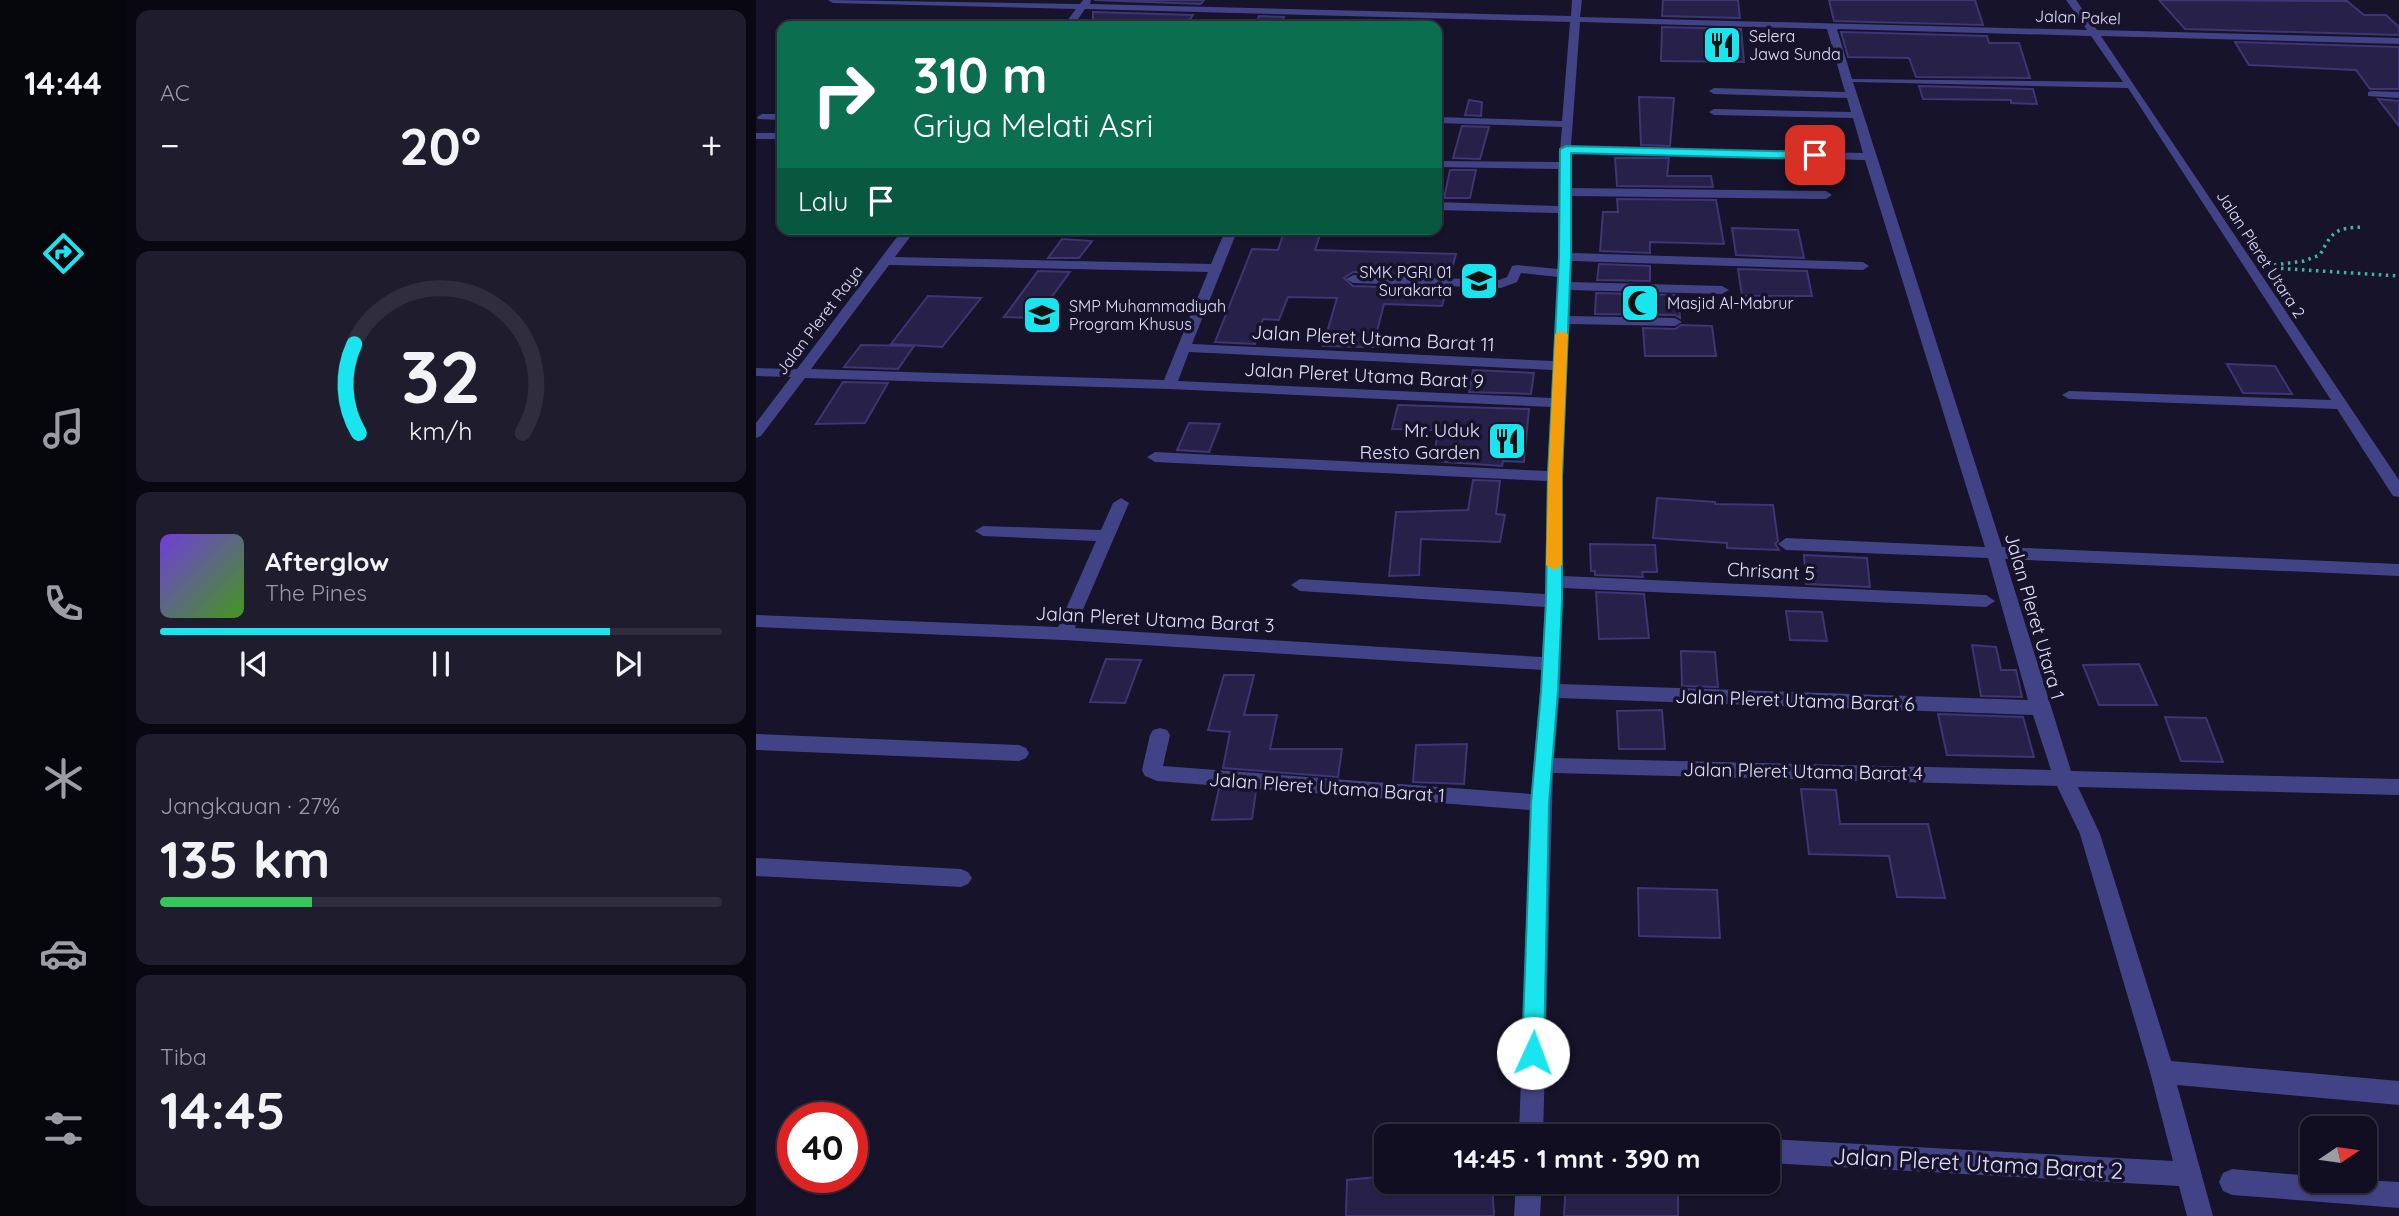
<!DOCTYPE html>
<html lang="id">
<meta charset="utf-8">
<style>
body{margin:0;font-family:Quicksand,sans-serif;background:#1e1c2d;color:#f1f3f6;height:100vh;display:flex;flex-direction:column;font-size:26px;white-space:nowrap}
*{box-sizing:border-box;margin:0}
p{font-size:23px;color:#9c9ca5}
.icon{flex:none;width:38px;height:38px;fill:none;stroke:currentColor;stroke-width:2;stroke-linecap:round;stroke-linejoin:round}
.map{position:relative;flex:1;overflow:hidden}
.sheet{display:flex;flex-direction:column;gap:10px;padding:10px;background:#090812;width:630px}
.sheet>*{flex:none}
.banner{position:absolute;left:21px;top:21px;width:665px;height:214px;border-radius:14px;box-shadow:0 2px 5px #0004,0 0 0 2px #302e3e;background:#0b6e4f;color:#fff;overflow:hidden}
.needle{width:46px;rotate:77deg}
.fabs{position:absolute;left:1544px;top:1116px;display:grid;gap:14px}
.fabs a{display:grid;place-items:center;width:77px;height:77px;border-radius:14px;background:#100e20;box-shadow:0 2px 5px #0004,0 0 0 2px #302e3e;font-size:35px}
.speed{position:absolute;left:21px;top:1102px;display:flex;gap:14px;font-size:35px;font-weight:700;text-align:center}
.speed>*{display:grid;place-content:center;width:91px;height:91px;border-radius:50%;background:#100e20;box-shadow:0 2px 5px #0004,0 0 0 2px #302e3e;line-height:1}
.speed .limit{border:10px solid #d22;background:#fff;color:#111}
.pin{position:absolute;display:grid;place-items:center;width:60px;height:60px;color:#fff;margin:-30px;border-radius:14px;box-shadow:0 4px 10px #0006}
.me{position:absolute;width:77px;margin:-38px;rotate:2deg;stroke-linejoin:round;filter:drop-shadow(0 0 5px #0008)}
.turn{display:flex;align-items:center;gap:24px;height:147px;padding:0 21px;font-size:32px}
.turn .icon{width:91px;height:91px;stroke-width:2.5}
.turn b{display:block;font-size:49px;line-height:60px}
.then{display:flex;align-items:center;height:66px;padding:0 21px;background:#0003;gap:14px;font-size:26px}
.big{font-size:52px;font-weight:700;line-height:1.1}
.sheet .widget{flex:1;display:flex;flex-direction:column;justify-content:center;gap:10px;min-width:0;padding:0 24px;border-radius:14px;background:#1e1c2d}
.sheet .dial{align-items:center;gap:0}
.dial svg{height:182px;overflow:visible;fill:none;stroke:#302e3e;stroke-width:7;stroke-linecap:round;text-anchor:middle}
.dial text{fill:#f1f3f6;stroke:none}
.song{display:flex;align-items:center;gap:21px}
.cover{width:84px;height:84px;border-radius:10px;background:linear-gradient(135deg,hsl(260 70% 55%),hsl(100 70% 35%))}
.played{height:7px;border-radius:4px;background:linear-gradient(90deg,#1ae5ee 80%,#302e3e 80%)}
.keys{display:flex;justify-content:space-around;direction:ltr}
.heat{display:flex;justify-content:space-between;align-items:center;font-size:38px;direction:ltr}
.charge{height:10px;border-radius:5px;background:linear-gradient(90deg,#34c759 27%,#302e3e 0)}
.trip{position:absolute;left:618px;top:1124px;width:406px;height:70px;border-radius:14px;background:#100e20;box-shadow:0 2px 5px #0004,0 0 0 2px #302e3e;font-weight:700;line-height:70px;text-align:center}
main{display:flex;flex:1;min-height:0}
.dock{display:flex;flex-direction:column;width:126px;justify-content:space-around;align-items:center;background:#06060d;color:#9c9ca5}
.dock .icon{width:49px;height:49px}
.dock .on{color:#1ae5ee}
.dock b{font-size:32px;color:#f1f3f6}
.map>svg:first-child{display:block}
</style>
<main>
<nav class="dock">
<b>14:44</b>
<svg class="icon on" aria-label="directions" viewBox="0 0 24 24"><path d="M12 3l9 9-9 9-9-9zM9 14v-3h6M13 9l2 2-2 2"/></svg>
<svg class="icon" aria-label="music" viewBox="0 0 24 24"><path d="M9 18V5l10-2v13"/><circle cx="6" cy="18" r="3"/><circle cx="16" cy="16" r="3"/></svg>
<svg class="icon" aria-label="phone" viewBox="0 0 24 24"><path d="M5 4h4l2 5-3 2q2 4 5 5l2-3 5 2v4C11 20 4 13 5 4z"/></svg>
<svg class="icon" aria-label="climate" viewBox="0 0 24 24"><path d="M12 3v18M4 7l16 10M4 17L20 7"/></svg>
<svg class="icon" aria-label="car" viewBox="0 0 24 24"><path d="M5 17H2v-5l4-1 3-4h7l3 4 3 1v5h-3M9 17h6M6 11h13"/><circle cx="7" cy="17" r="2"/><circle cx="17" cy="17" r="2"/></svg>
<svg class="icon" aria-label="filters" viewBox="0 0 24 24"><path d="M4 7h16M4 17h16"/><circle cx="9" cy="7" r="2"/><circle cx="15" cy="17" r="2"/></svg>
</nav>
<section class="sheet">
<div class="widget"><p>AC</p>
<div class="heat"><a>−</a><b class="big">20°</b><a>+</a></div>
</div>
<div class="widget dial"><svg viewBox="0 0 100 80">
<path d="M14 69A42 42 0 1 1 86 69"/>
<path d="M14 69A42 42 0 0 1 12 30" stroke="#1ae5ee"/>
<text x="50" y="56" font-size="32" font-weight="700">32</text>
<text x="50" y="72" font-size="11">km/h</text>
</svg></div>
<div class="widget">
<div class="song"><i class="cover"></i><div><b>Afterglow</b><p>The Pines</p></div></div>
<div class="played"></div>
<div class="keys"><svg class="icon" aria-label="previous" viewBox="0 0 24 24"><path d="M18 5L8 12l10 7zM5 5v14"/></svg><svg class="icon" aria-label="pause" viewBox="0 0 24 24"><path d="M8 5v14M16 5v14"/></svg><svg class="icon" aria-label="next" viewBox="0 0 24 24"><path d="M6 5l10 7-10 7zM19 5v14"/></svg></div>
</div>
<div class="widget"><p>Jangkauan · 27%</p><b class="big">135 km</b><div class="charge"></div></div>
<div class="widget"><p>Tiba</p><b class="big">14:45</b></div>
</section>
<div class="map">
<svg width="1643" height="1216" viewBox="0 0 1643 1216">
<rect width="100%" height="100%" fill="#16132a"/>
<!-- building -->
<path fill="#27214a" stroke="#3e3574" stroke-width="2" d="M338,0H448L445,4Z
M907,0H982L984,18L906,16Z
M1073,0H1219L1227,25L1078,21Z
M1403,0L1591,1L1608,15H1630L1643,27V35L1429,29Z
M337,12L437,15L429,26H337Z
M503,16L528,17L525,26H499Z
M906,27L985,29L988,62L905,61Z
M1085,32L1231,36L1233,43H1263L1274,78L1160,77L1153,58L1092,57Z
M1479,42L1643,47V89H1614L1600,70L1493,65Z
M1163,86L1277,89L1281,104L1255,103V100L1167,99Z
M883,97L918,98L914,146L885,145Z
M1622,99L1643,101V126Z
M713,100L726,102L725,116L709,115Z
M706,126L733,127L724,159L697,158Z
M859,158H913L911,176H955L957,187L861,186Z
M694,170H720L714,198H688Z
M861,199L960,200L968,244L894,242V253L844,251L847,212H862Z
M976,228L1042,230L1048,258L980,255Z
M529,229H566L559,250L700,254L694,276L597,272L588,278L597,286L691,289L686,306L628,304L617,347L567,346L581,298L532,297L523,320L507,319L499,344L459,342L496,249L522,250Z
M306,239L336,241L323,258H292Z
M843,264L894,266V281L841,280Z
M982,269L1051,271L1056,296H986Z
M282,271L314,272L280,318L248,317Z
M840,293L922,295L924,318L919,315L839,314Z
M172,296L225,298L186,347L135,344Z
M925,325L956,326L960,356H889L887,328L919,329Z
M105,345L158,346L142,369L88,367Z
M1471,364L1519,366L1536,394L1487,393Z
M717,370L778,373L775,394L713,392Z
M87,382L132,383L109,423L60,424Z
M642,405L773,409L768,462L747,461L746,466L676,461L683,430L636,429Z
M433,423L464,424L453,452L421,450Z
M717,480L744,481L740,514L749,515L744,542L665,539L663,575L633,576L640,512L712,510Z
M901,498L959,502V504L1017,505L1022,541L1019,544L1023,550L971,548V543L897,538Z
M834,544L899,545L901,572H886L887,577L839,575V571H835Z
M1048,555L1111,558L1114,587L1050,584Z
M840,592L888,594L893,638L843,639Z
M1030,611L1066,612L1071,641L1034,640Z
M1216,645L1240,647L1245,670H1260L1266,697L1225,696Z
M925,651L959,652L962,687L926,686Z
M350,659L385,660L369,703L334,702Z
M1383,664L1401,705H1343L1327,665Z
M468,675H498L488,715H521L514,749H586L582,777L467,768L474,732L452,730Z
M906,710L909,749H863L861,711Z
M1182,714L1267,717L1278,757L1191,755Z
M1409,717L1450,718L1467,762L1425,761Z
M711,744L708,784L657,782L660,745Z
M463,788L500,791L496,819L456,820Z
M1045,789L1080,790L1084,824H1172L1189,898L1141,897L1133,856L1053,854Z
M882,888L961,890L964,938L883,936Z
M630,1176V1181H736L738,1216H590L591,1180Z
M810,1181L922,1183V1216H808Z"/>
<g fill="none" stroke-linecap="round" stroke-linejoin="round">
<!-- path -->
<path stroke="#3bb5a7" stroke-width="3.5" stroke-dasharray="2.5 4.5" stroke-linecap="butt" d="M1518,265L1548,261L1564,255C1577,230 1580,228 1608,227
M1518,268L1643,276"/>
<!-- minor -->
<path fill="#424386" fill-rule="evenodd" d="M72,0L324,4L327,0H335L334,4L815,16L816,0H826L824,17L1331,30L1310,0H1320L1341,30L1643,38V44L1345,36L1643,480V497L1637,496L1581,409L1313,399L1306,395L1313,391L1575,400L1372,88L1097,82L1246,547L1643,564V576L1249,559L1315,771L1643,779V795L1322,787L1344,834L1415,1061L1643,1081V1105L1421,1085L1457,1216H1431L1423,1186L1012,1163V1139L1417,1161L1394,1072L1324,834L1301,786L797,773L787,1136H763L774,810L401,781L389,776L386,770L394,735L397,730L404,728L411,730L414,735L407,766L775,794L786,670L308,640L0,627V615L302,627L340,541L227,536L219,531L227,526L345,530L357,503L365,498L373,503L319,628L786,657L789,607L544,591L535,585L544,579L789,594L791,481L399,462L391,457L399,452L791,471L795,407L413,389L49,378L5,436L0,438V423L35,377L0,376V368L41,369L147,229H160L139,257L455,264L470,229H482L436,344L797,361L802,277L765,273L761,282L745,288L597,283L590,279L597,275L743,280L751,277L756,266L761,265L802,269V213L681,210V202L802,206V169L681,167V161L803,162L806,127L681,123V117L806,121L814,22L329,9L317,26H307L320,9L77,3ZM824,22L1071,29L1089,92L958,88L953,91L958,94L1091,98L1095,112L958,109L953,112L958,115L1097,118L1107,153L815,146ZM1081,29L1335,36L1367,82L1096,79ZM815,153L1109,160L1229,547L1030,538L1022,544L1030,550L1232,558L1272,700L804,684L807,588L1230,607L1239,601L1230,595L807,576V476L813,324L919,326L926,322L919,318L813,316L814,290L966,294L973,290L966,286L814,282L815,261L1107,270L1113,266L1107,262L815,253L814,196L1070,199L1076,195L1070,191L814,188ZM133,265L452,272L408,380L55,369ZM433,352L797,370L795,398L422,381ZM803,698L1277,715L1295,770L798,758Z
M1616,91L1643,92V98L1612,96V92Z
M6,114H26V120L2,119L1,117Z
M0,133H26V139H0Z
M0,734L263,745L270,748L273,753L270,758L263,761L0,750Z
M0,858L205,869L212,872L216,878L212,884L205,887L0,876Z
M1476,1169L1556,1176V1181L1608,1180L1643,1182V1208L1476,1195L1467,1191L1463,1182L1467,1173Z
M760,1181H786L784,1216H758Z"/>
</g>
<!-- route -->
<path fill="#1ae5ee" stroke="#11959b" stroke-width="2" d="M810,146L1059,152L1064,155L1059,159L815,153V257L806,475V601L802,691L793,803L788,1053L785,1060L777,1063L770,1060L766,1053L775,803L785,691L790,601L792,475L803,257L804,149Z"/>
<!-- slow -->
<path fill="#f59e0b" d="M806,331L812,334L806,475V565L798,570L790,565L792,475L799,334Z"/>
<!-- icons -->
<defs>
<symbol id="restaurant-square" viewBox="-11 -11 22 22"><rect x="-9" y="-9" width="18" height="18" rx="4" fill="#1ae5ee" stroke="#16132a"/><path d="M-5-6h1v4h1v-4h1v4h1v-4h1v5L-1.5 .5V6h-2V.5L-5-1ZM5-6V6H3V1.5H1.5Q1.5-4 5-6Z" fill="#111"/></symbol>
<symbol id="school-square" viewBox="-11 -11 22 22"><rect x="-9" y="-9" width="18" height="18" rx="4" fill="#1ae5ee" stroke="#16132a"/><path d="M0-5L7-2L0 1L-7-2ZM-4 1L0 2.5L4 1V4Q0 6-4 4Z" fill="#111"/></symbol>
<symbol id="mosque-square" viewBox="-11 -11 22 22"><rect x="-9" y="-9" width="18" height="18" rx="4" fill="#1ae5ee" stroke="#16132a"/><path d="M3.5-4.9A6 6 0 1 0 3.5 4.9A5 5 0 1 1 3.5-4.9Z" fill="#111"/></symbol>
</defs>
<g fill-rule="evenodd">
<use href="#restaurant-square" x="944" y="23" width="44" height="44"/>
<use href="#school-square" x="701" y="259" width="44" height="44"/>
<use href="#mosque-square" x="862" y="281" width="44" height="44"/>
<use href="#school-square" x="264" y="293" width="44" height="44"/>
<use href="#restaurant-square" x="729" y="419" width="44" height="44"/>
</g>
<g text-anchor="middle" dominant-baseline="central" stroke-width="7" stroke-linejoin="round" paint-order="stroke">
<!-- far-street labels -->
<g font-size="16" fill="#e1dffd" stroke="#16132a">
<text transform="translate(1322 17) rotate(2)">Jalan Pakel</text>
<text transform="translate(1505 254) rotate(57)">Jalan Pleret Utara 2</text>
<text transform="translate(63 320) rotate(-53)">Jalan Pleret Raya</text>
</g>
<!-- far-poi labels -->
<g font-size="16" fill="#e1dffd" stroke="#16132a" text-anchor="start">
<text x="993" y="36">Selera<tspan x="993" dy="18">Jawa Sunda</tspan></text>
<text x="696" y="272" text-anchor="end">SMK PGRI 01<tspan x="696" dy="18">Surakarta</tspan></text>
<text x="911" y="303">Masjid Al-Mabrur</text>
<text x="313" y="306">SMP Muhammadiyah<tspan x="313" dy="18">Program Khusus</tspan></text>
</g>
<!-- street labels -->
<g font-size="19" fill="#e1dffd" stroke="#16132a">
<text transform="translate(617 338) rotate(3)">Jalan Pleret Utama Barat 11</text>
<text transform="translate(608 375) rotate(3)">Jalan Pleret Utama Barat 9</text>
<text transform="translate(1015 571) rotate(3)">Chrisant 5</text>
<text transform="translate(1279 616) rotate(74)">Jalan Pleret Utara 1</text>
<text transform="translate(399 619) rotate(3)">Jalan Pleret Utama Barat 3</text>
<text transform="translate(1039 700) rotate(2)">Jalan Pleret Utama Barat 6</text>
<text transform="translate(1047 771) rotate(1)">Jalan Pleret Utama Barat 4</text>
<text transform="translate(571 787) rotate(4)">Jalan Pleret Utama Barat 1</text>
</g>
<!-- poi labels -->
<g font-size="19" fill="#e1dffd" stroke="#16132a" text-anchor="end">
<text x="724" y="430">Mr. Uduk<tspan x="724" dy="22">Resto Garden</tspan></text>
</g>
<!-- near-street labels -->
<g font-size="23" fill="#e1dffd" stroke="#16132a">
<text transform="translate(1222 1163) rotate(3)">Jalan Pleret Utama Barat 2</text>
</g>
</g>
</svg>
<div class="fabs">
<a><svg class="needle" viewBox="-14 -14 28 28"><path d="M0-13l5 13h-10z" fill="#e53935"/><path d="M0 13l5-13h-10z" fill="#9c9ca5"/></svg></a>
</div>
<div class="speed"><div class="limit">40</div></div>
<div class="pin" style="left:1059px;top:155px;background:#d93025"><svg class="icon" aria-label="arrive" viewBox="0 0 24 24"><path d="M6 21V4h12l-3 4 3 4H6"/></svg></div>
<svg class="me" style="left:777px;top:1053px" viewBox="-20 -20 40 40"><circle r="19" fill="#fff"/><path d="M0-13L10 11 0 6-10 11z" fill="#1ae5ee"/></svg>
<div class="trip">14:45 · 1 mnt · 390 m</div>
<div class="banner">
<div class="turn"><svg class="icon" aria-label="right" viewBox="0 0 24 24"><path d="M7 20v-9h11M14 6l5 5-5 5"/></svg><div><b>310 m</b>Griya Melati Asri</div></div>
<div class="then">Lalu<svg class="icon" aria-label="arrive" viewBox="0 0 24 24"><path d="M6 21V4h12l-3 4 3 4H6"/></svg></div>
</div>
</div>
</main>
